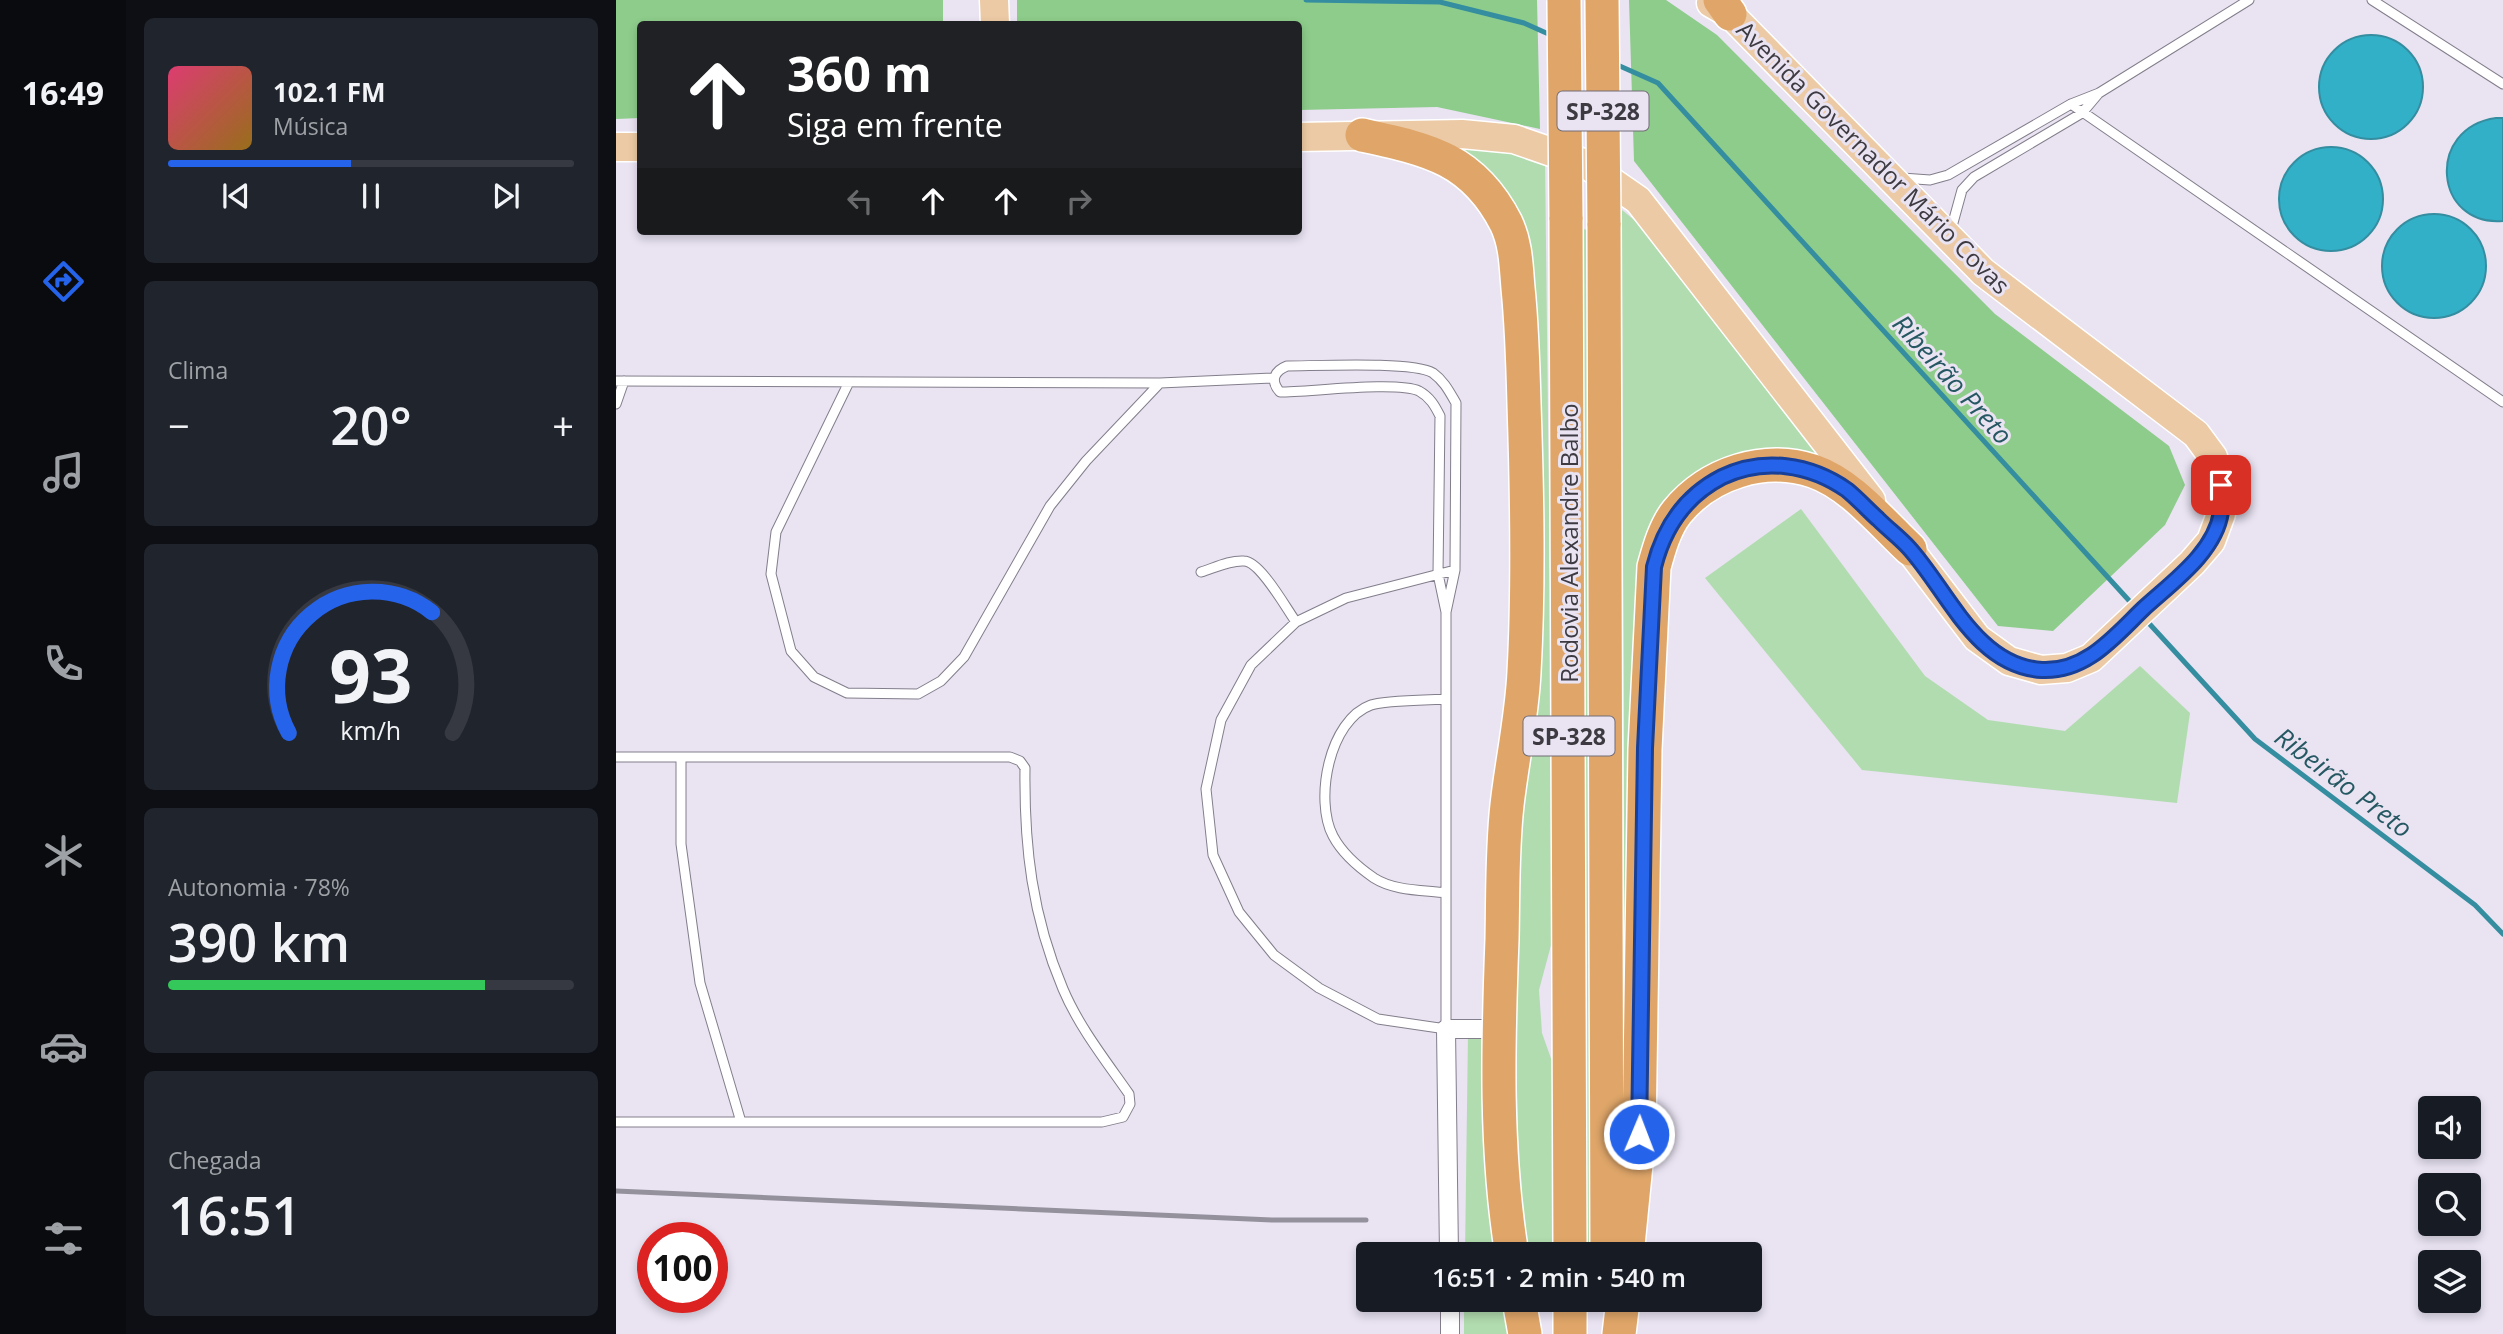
<!DOCTYPE html>
<html lang="pt">
<meta charset="utf-8">
<style>
body{margin:0;font-family:"Open Sans",sans-serif;background:#20242c;color:#f1f3f6;height:100vh;display:flex;flex-direction:column;font-size:26px;white-space:nowrap}
*{box-sizing:border-box;margin:0}
p{font-size:23px;color:#9ea1a6}
.icon{flex:none;width:38px;height:38px;fill:none;stroke:currentColor;stroke-width:2;stroke-linecap:round;stroke-linejoin:round}
.map{position:relative;flex:1;overflow:hidden}
.drawer{display:flex;flex-direction:column;gap:18px;padding:18px;background:#0d0f14;width:490px}
.drawer>*{flex:none}
.hud{position:absolute;left:21px;top:21px;width:665px;height:214px;border-radius:7px;box-shadow:0 4px 10px #0003;background:#202124;color:#fff;overflow:hidden}
.fabs{position:absolute;left:1802px;top:1096px;display:grid;gap:14px}
.fabs a{display:grid;place-items:center;width:63px;height:63px;border-radius:7px;background:#171b24;box-shadow:0 4px 10px #0003;font-size:35px}
.speed{position:absolute;left:21px;top:1222px;display:flex;gap:14px;font-size:35px;font-weight:700;text-align:center}
.speed>*{display:grid;place-content:center;width:91px;height:91px;border-radius:50%;background:#171b24;box-shadow:0 4px 10px #0003;line-height:1}
.speed .limit{border:10px solid #d22;background:#fff;color:#111}
.pin{position:absolute;display:grid;place-items:center;width:60px;height:60px;color:#fff;margin:-30px;border-radius:14px;box-shadow:0 4px 10px #0006}
.me{position:absolute;width:77px;margin:-38px;rotate:1deg;stroke-linejoin:round;filter:drop-shadow(0 0 5px #0008)}
.turn{display:flex;align-items:center;gap:24px;height:147px;padding:0 35px;font-size:32px}
.turn .icon{width:91px;height:91px;stroke-width:2.5}
.turn b{display:block;font-size:49px;line-height:60px}
.lanes{display:flex;align-items:center;height:66px;padding:0 35px;background:#0003;justify-content:center;gap:35px;direction:ltr}
.lanes .off{opacity:.35}
.big{font-size:52px;font-weight:600;line-height:1.1}
.drawer .widget{flex:1;display:flex;flex-direction:column;justify-content:center;gap:10px;min-width:0;padding:0 24px;border-radius:10px;background:#20242c}
.drawer .dial{align-items:center;gap:0}
.dial svg{height:182px;overflow:visible;fill:none;stroke:#363941;stroke-width:7;stroke-linecap:round;text-anchor:middle}
.dial text{fill:#f1f3f6;stroke:none}
.song{display:flex;align-items:center;gap:21px}
.cover{width:84px;height:84px;border-radius:10px;background:linear-gradient(135deg,hsl(340 70% 55%),hsl(40 70% 35%))}
.played{height:7px;border-radius:4px;background:linear-gradient(90deg,#2563eb 45%,#363941 45%)}
.keys{display:flex;justify-content:space-around;direction:ltr}
.heat{display:flex;justify-content:space-between;align-items:center;font-size:38px;direction:ltr}
.charge{height:10px;border-radius:5px;background:linear-gradient(90deg,#34c759 78%,#363941 0)}
.trip{position:absolute;left:740px;top:1242px;width:406px;height:70px;border-radius:7px;background:#171b24;box-shadow:0 4px 10px #0003;font-weight:600;line-height:70px;text-align:center}
main{display:flex;flex:1;min-height:0}
.menu{display:flex;flex-direction:column;width:126px;justify-content:space-around;align-items:center;background:#090b0e;color:#9ea1a6}
.menu .icon{width:49px;height:49px}
.menu .on{color:#2563eb}
.menu b{font-size:32px;color:#f1f3f6}
.map>svg:first-child{display:block}
</style>
<main>
<nav class="menu">
<b>16:49</b>
<svg class="icon on" aria-label="directions" viewBox="0 0 24 24"><path d="M12 3l9 9-9 9-9-9zM9 14v-3h6M13 9l2 2-2 2"/></svg>
<svg class="icon" aria-label="music" viewBox="0 0 24 24"><path d="M9 18V5l10-2v13"/><circle cx="6" cy="18" r="3"/><circle cx="16" cy="16" r="3"/></svg>
<svg class="icon" aria-label="phone" viewBox="0 0 24 24"><path d="M5 4h4l2 5-3 2q2 4 5 5l2-3 5 2v4C11 20 4 13 5 4z"/></svg>
<svg class="icon" aria-label="climate" viewBox="0 0 24 24"><path d="M12 3v18M4 7l16 10M4 17L20 7"/></svg>
<svg class="icon" aria-label="car" viewBox="0 0 24 24"><path d="M5 17H2v-5l4-1 3-4h7l3 4 3 1v5h-3M9 17h6M6 11h13"/><circle cx="7" cy="17" r="2"/><circle cx="17" cy="17" r="2"/></svg>
<svg class="icon" aria-label="filters" viewBox="0 0 24 24"><path d="M4 7h16M4 17h16"/><circle cx="9" cy="7" r="2"/><circle cx="15" cy="17" r="2"/></svg>
</nav>
<section class="drawer">
<div class="widget">
<div class="song"><i class="cover"></i><div><b>102.1 FM</b><p>Música</p></div></div>
<div class="played"></div>
<div class="keys"><svg class="icon" aria-label="previous" viewBox="0 0 24 24"><path d="M18 5L8 12l10 7zM5 5v14"/></svg><svg class="icon" aria-label="pause" viewBox="0 0 24 24"><path d="M8 5v14M16 5v14"/></svg><svg class="icon" aria-label="next" viewBox="0 0 24 24"><path d="M6 5l10 7-10 7zM19 5v14"/></svg></div>
</div>
<div class="widget"><p>Clima</p>
<div class="heat"><a>−</a><b class="big">20°</b><a>+</a></div>
</div>
<div class="widget dial"><svg viewBox="0 0 100 80">
<path d="M14 69A42 42 0 1 1 86 69"/>
<path d="M14 69A42 42 0 0 1 77 16" stroke="#2563eb"/>
<text x="50" y="56" font-size="32" font-weight="700">93</text>
<text x="50" y="72" font-size="11">km/h</text>
</svg></div>
<div class="widget"><p>Autonomia · 78%</p><b class="big">390 km</b><div class="charge"></div></div>
<div class="widget"><p>Chegada</p><b class="big">16:51</b></div>
</section>
<div class="map">
<svg width="1887" height="1334" viewBox="0 0 1887 1334">
<rect width="100%" height="100%" fill="#e9e3f2"/>
<!-- green -->
<path fill="#b1dcaf" d="M833,144L888,149L929,159L938,934L923,990L926,1033L938,1067L937,1255H907L896,1176L912,260Z
M1006,210L1028,228L1204,457L1057,495L1009,1155Z
M962,228L977,231L981,1255H964Z
M1185,509L1309,676L1372,720L1449,731L1524,666L1574,713L1561,803L1246,770L1089,578Z
M852,1034L865,1035L867,1040L884,1255H849Z
M848,1300H892L898,1334H848Z"/>
<!-- forest -->
<path fill="#8dcc8b" d="M0,0H327V24H24V118L0,119Z
M401,0H921L924,129L821,107L683,110L682,24H401Z
M1013,0H1050L1101,35L1379,314L1553,446L1569,485L1549,525L1437,631L1382,626L1018,161Z"/>
<!-- water -->
<path fill="#32b0c8" stroke="#358da0" stroke-width="2" d="M1703 87a52 52 0 1 1 104 0a52 52 0 1 1-104 0Z
M1880,118H1887V221C1818,227 1809,128 1880,118Z
M1663 199a52 52 0 1 1 104 0a52 52 0 1 1-104 0Z
M1766 266a52 52 0 1 1 104 0a52 52 0 1 1-104 0Z"/>
<g fill="none" stroke-linecap="round" stroke-linejoin="round">
<!-- stream -->
<path stroke="#358da0" stroke-width="5" d="M690,0L824,2L908,23L937,36
M997,63L1042,83L1518,606
M1529,619L1639,739L1859,905L1887,934"/>
<defs>
<path id="lane" d="M1756,0L1887,84
M1455,104L1887,402
M1286,178L1314,180L1332,175L1455,104L1483,93L1633,0
M1335,230L1346,190L1358,177L1466,113L1482,94
M0,381L544,383L658,378
M233,382L160,532L155,574L175,651L198,677L231,693L302,694L325,681L348,657L434,506L470,461L544,383
M0,404L8,381
M585,572C598,568 614,560 628,561C644,561 670,608 680,622
M830,612L839,570L840,403C833,391 828,381 817,373C797,361 700,366 671,366C658,371 654,381 664,392C694,392 781,381 803,391C814,397 819,406 824,416L822,574L830,612V1029L762,1019L703,988L658,955L623,912L597,855L590,789L605,720L635,665L680,622L730,598L839,570
M830,699C813,700 768,700 755,705C713,720 698,800 717,836C726,853 742,867 758,878C778,891 807,890 830,893
M0,757H394L404,761L409,768C408,846 416,916 447,989C463,1027 490,1061 513,1094L514,1104L507,1117L486,1122H0
M65,757V844L84,983L125,1122"/>
<path id="street" d="M833,1255L830,1029H884
M834,1300V1334"/>
<path id="primary" d="M378,0L379,24
M1095,3L1114,14L1367,272L1580,434L1597,457L1605,485V514L1595,541L1576,563L1475,658L1451,668L1425,670L1393,661L1361,638L1280,532
M682,137L846,134L898,139L970,164L1022,200L1255,500
M0,147H24"/>
<path id="highway" d="M1104,0L1114,14
M746,135C811,149 857,158 890,223C900,244 900,265 902,288C906,327 907,365 908,404C911,493 913,583 908,672C906,716 896,761 891,805C886,849 887,894 886,939C882,1044 879,1150 896,1255
M950,217L954,1255
M988,223L991,1255
M1011,1255L1023,1134L1029,749L1038,567C1043,549 1049,527 1061,512C1093,473 1148,455 1197,471C1235,484 1265,522 1294,549
M903,1300L909,1334
M954,1334V1300
M1003,1334L1007,1300"/>
</defs>
<!-- lane casing -->
<use href="#lane" stroke="#837e8b" stroke-width="11"/>
<!-- street casing -->
<use href="#street" stroke="#837e8b" stroke-width="20"/>
<!-- primary casing -->
<use href="#primary" stroke="#fff" stroke-width="31"/>
<!-- highway casing -->
<use href="#highway" stroke="#fff" stroke-width="36"/>
<!-- lane -->
<use href="#lane" stroke="#fff" stroke-width="9"/>
<!-- street -->
<use href="#street" stroke="#fff" stroke-width="18"/>
<!-- primary -->
<use href="#primary" stroke="#eccaa5" stroke-width="28"/>
<!-- highway -->
<use href="#highway" stroke="#e0a669" stroke-width="33"/>
<!-- rail -->
<path stroke="#95919c" stroke-width="5" d="M0,1191L656,1220H750"/>
<defs>
<path id="highway-bridge" d="M948,0L950,217
M986,0L988,223"/>
</defs>
<!-- highway-bridge casing -->
<use href="#highway-bridge" stroke="#fff" stroke-width="36" stroke-linecap="butt"/>
<!-- highway-bridge -->
<use href="#highway-bridge" stroke="#e0a669" stroke-width="33"/>
</g>
<g fill="none" stroke-linecap="round" stroke-linejoin="round">
<defs>
<path id="route" d="M1023,1134L1029,748L1038,567C1048,527 1069,496 1106,477C1147,457 1194,464 1231,490C1242,499 1252,510 1262,519C1272,529 1284,538 1293,548C1332,591 1360,666 1426,670C1470,672 1498,637 1527,609C1555,583 1599,553 1605,512C1606,503 1605,494 1605,485"/>
</defs>
<!-- route casing -->
<use href="#route" stroke="#184099" stroke-width="18"/>
<!-- route -->
<use href="#route" stroke="#2563eb" stroke-width="12"/>
</g>
<g text-anchor="middle" dominant-baseline="central" stroke-width="6" stroke-linejoin="round" paint-order="stroke">
<!-- shield labels -->
<g fill="#e9e3f2" stroke="#716d76" stroke-width="2">
<rect x="941.5" y="91.5" width="91" height="39" rx="5"/>
<rect x="907.5" y="716.5" width="91" height="39" rx="5"/>
</g>
<g font-size="23" font-weight="bold" fill="#3d3b41">
<text x="987" y="111">SP-328</text>
<text x="953" y="736">SP-328</text>
</g>
<!-- street labels -->
<g font-size="24" fill="#3d3b41" stroke="#e9e3f2">
<text transform="translate(1258 157) rotate(45)">Avenida Governador Mário Covas</text>
<text transform="translate(952 543) rotate(-90)">Rodovia Alexandre Balbo</text>
</g>
<!-- water labels -->
<g font-size="26" font-style="italic" fill="#255862" stroke="#e9e3f2">
<text transform="translate(1337 379) rotate(48)">Ribeirão Preto</text>
<text transform="translate(1728 782) rotate(37)">Ribeirão Preto</text>
</g>
</g>
</svg>
<div class="fabs">
<a><svg class="icon" aria-label="sound" viewBox="0 0 24 24"><path d="M4 9h4l5-4v14l-5-4H4zM17 9q2 3 0 6"/></svg></a>
<a><svg class="icon" aria-label="search" viewBox="0 0 24 24"><circle cx="10" cy="10" r="6"/><path d="M15 15l6 6"/></svg></a>
<a><svg class="icon" aria-label="layers" viewBox="0 0 24 24"><path d="M12 4l9 5-9 5-9-5zM3 14l9 5 9-5"/></svg></a>
</div>
<div class="speed"><div class="limit">100</div></div>
<div class="pin" style="left:1605px;top:485px;background:#d93025"><svg class="icon" aria-label="arrive" viewBox="0 0 24 24"><path d="M6 21V4h12l-3 4 3 4H6"/></svg></div>
<svg class="me" style="left:1023px;top:1134px" viewBox="-20 -20 40 40"><circle r="17" fill="#2563eb" stroke="#fff" stroke-width="3"/><path d="M0-11L8 9 0 5-8 9z" fill="#fff"/></svg>
<div class="trip">16:51 · 2 min · 540 m</div>
<div class="hud">
<div class="turn"><svg class="icon" aria-label="ahead" viewBox="0 0 24 24"><path d="M12 20V5M6 11l6-6 6 6"/></svg><div><b>360 m</b>Siga em frente</div></div>
<div class="lanes"><svg class="icon off" aria-label="left" viewBox="0 0 24 24"><path d="M17 20v-9H6M10 6l-5 5 5 5"/></svg><svg class="icon" aria-label="ahead" viewBox="0 0 24 24"><path d="M12 20V5M6 11l6-6 6 6"/></svg><svg class="icon" aria-label="ahead" viewBox="0 0 24 24"><path d="M12 20V5M6 11l6-6 6 6"/></svg><svg class="icon off" aria-label="right" viewBox="0 0 24 24"><path d="M7 20v-9h11M14 6l5 5-5 5"/></svg></div>
</div>
</div>
</main>
